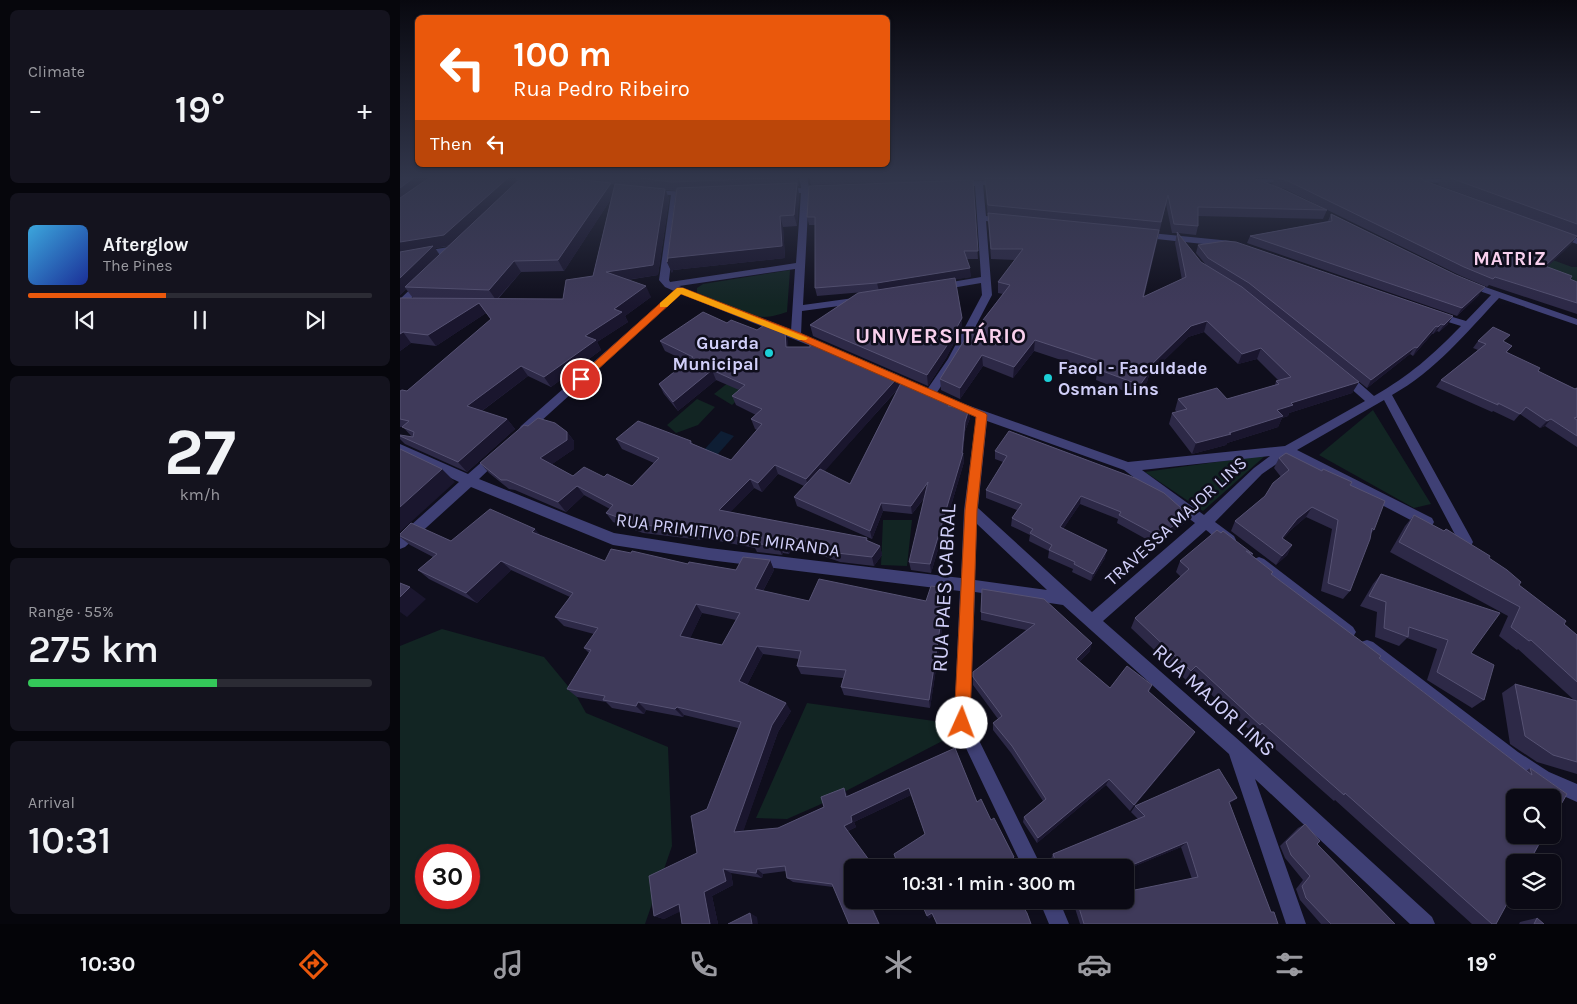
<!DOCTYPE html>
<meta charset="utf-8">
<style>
body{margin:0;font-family:Karla,sans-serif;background:#14131e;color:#f1f3f6;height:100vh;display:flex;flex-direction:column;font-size:19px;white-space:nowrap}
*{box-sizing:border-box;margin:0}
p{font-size:16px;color:#9a9aa0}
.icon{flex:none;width:28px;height:28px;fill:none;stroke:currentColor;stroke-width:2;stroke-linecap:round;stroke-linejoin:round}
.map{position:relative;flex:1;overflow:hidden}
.panel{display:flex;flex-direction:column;gap:10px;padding:10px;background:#06060c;width:400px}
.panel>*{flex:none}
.top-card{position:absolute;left:15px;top:15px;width:475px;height:152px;border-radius:8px;box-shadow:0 1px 4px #0004,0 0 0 1px #2b2b34;background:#ea580c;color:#fff;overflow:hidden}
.fabs{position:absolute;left:1106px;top:789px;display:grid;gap:10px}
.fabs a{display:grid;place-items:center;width:55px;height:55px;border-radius:8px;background:#0b0a15;box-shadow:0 1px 4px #0004,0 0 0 1px #2b2b34;font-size:25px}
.speed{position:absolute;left:15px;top:844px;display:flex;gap:10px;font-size:25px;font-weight:700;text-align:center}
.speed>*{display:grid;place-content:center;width:65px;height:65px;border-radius:50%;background:#0b0a15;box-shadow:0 1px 4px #0004,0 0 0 1px #2b2b34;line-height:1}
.speed .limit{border:8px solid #d22;background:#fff;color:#111}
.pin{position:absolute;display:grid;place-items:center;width:42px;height:42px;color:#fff;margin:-21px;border:2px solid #fff;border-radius:50%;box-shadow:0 1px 5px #0007}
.me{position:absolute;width:55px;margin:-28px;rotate:2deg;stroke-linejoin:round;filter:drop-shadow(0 0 4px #0008)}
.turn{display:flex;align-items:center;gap:18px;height:105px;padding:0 15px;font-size:22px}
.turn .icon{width:65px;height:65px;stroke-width:2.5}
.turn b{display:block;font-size:35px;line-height:42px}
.then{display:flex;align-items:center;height:48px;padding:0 15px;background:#0003;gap:10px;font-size:19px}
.big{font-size:38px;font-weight:600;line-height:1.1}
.panel .tile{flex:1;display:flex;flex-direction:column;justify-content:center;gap:8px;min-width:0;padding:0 18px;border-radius:8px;background:#14131e}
.panel .dial{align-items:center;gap:0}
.dial b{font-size:65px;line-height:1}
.song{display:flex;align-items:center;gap:15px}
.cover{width:60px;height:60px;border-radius:8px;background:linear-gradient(135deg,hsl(200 70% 55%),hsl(230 70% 35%))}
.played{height:5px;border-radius:2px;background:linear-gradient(90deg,#ea580c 40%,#2b2b34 40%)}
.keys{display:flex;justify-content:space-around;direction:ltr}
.heat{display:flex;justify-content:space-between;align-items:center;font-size:28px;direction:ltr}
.charge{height:8px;border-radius:4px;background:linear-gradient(90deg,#34c759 55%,#2b2b34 0)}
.trip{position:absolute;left:444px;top:859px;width:290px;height:50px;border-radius:8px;background:#0b0a15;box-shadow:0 1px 4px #0004,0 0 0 1px #2b2b34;font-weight:600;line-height:50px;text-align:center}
.dock{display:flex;height:80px;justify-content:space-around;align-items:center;background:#040408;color:#9a9aa0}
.dock .icon{width:35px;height:35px}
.dock .current{color:#ea580c}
.dock b{font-size:22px;color:#f1f3f6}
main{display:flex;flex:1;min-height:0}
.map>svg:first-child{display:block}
</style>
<main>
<section class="panel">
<div class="tile"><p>Climate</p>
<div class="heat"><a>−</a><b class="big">19°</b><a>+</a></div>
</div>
<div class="tile">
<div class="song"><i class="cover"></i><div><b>Afterglow</b><p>The Pines</p></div></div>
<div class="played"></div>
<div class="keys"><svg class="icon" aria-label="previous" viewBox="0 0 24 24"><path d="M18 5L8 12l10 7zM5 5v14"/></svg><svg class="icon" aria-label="pause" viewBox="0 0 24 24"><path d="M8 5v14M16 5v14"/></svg><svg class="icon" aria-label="next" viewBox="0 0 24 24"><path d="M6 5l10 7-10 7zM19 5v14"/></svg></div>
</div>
<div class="tile dial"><b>27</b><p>km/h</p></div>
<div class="tile"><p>Range · 55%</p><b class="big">275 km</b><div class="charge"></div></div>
<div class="tile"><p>Arrival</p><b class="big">10:31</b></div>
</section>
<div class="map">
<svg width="1177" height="924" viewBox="0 0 1177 924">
<rect width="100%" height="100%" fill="#0f0e1c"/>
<!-- green -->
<path fill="#122523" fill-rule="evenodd" d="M1125,255H1139L1172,267H1177V287Z
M390,270L387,312C380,314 372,317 364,317C346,316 315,300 297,293V288L303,284Z
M344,370L360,379L332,405L314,394Z
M297,399L315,407L298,425L276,433L267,425Z
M973,410L1031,504L1014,508L919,455Z
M866,455L803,511L745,472Z
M483,520H512L507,566L481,565Z
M42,629L144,657L177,697L186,713L268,747L272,846L245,924H0V646ZM26,855H69V898H26Z
M407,703L534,721L550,737L419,805L387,819L356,818Z"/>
<!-- water -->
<path fill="#0e1e34" d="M321,431L334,436L317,455L303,451Z"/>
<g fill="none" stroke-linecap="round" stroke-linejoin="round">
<!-- minor -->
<path fill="#3f4075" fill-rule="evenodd" d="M87,176C101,176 129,174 139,181L135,183Z
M399,176H407L409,187H425L429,189L425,191L409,192L403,305L461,297L466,300L461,303L402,311L401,335L429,346L430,348L429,350H421L281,294L129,432H121L119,429L121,426L274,291L265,287L259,280L271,195L250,194L246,192L247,190L292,192L296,194L292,196H279L269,280L270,282L396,263L401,193H382L378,191L382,189L401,188ZM395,269L391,331L279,286Z
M892,178L893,180L889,182L845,183L841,181L845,179Z
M1004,178L1057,179L1061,181L1057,183L1007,182L1003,180Z
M602,180L606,182L605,184L583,185L586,216L604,218L608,221L604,224L586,221L592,295L558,360L536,394L728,462L885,446L965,401L940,379L938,376L940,373H948L974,396C1009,376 1033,355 1061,326L1032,317V313L1036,312L1066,321L1091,295L1065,286V282H1071L1177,319V325L1099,298C1066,333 1035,371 992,395L1071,538L1073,542L1071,546L1066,548L1061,546L984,400L897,450L1032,518L1034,522L1032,526L1027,527L1022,526L888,456L862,474L815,522L834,536L836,540L834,544C823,548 814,536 806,530L703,621L842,743L1032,917L1035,924H1010L855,779L906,924H886L829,754L663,605L575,592L570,722L642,868H623L554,723L560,591L309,560L213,545L71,487L5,547L0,549V535L59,482L0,454V444L68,474L92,453H100L102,456L100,459L79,479L214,533L309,548L561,578L564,510L576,417L534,400L532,397H526L524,394L548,359L582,295L581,283L540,290L535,287L540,284L581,277L575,186H557L553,184L557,182ZM587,421L724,470L795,523L692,612L578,508ZM870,456L854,468L804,515L742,470ZM577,524L647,590L575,580Z
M1158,231L1177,238V244L1155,236L1154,234Z
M741,232L831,241L835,244L831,247L738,237V233Z
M55,246L59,249L58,251L0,261V255Z
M22,280L27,283L25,285L3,306L0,307V299L19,281Z
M859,557L864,559L953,627L956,632L953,637L948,639L943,637L854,567L852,563L854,559Z
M967,640L973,642L1118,752L1149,772L1177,784V802L1137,784L1106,764L961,652L959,647L961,642Z
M639,900H659L669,924H649Z"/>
</g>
<!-- wall -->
<path fill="#2d2947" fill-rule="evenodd" d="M0,176L117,182L123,176H397L399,186H397L399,194L397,226L383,227L385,258L273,270L272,273L267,262L276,191L266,190L269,199L258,275L227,280L251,297L225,316L228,322L197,342L201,350L151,387L128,376L82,411L107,419L115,429L67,472L5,444L0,439V435L12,437L3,427H0V391H7L91,320L86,313L36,346L11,343L0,351V298H13L6,289L0,295ZM211,184L215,185L213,189ZM211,199L193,276L163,299H98L121,272L164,271ZM50,246L40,255L35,248Z
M409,176H1177V236L1171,244L1147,267L1177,282V314L1089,285L1087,287L1059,275L885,189L872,185L874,178H855V179L927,210L923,219L798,216V226L796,235L778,233L801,262L806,265L796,253L798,245L1048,324L1039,332L1037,331L1033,334H1032L1013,356L1010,354L967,388L852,296L959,382L952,393L889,413L888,416L882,418L878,427L827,443L826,445L792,454L769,424L772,413L777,412L775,410L778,399H827L875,385L876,381L878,380L857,359L838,364L804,332L788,337L749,375L747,382L737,396L696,380L697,372L634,351L613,378L583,366L560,399L541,390L540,379L566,342L603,294L598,293V282L615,260L591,259L585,181H573L578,259H567L571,277L555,279L562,328L546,358L528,386L413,336L410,325L464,292L417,296L415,288V225H409L407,217L475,183L411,185ZM1022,178H1041L1038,185L1090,204L1022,180ZM766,204L772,233H777L775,243L782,280L744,297Z
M931,214L1079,295L1057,316L847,243L850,236L928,221Z
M327,323L357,330L388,341V347L499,376L500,384L553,400V407L569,409L570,418L565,431L563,453L564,462L531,573L511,570L509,562L525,497L512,514L483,511L472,539L397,506L394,497L404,486L378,474L362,492L354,488L330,512L467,538L468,541L480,546L482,555L474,566L440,562L393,545L389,554L383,553L382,555L357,552L355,548L303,538L302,540L243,533L213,522L206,513L210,509L184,495L166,512L115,490L109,489L89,473L80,463L128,426L167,432L174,441V449L152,464L173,476L204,477L232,486L254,463L222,449L216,439L291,441L293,444L331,460L357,430L355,429L351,419L356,415L336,405L332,396L339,390L316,380L278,411L264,394L259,384L288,362L265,351L260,341ZM497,390L450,484L424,471Z
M1078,341L1104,342L1112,346L1107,352L1138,371L1175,389L1177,388V447L1145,426L1140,428L1120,414L1114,421L1093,411L1092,412L1036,387L1041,380L1078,350L1073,348Z
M595,451L786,522L755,544L717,523L718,519L680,504L663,529L705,558L691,581L672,572L673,569L648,558L649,551L629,541L630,535L611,526L612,518L617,510L586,498V490L603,462L595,459Z
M879,458L950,485L974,530L971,533L950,591L943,599L921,591L932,529L906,517L892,529L883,539L892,545L887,555L876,565L831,531L835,521L865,496L881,477L874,468Z
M1014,515L1089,558L1119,585L1177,635V774L1137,762L1110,744L1102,693L1115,684L1174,700L1118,649L1117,650L1099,636L1108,616L990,552L1005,526Z
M821,533L853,554L852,556L871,574L979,658L1126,771L1130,768L1167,794L1096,924H1072L935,800L934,801L855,731L853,733L790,675L786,680L731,628L735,618L781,577L776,572L780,561Z
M0,534L51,541L140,535L205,561L231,553L288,564L336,570L370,560L374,570L363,591L409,601H526L547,597L530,708L444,695L441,687L443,678L401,674L397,666L399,659L363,654L347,685L391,711L378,732L343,831L378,828L424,807L447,794L448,797L555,748L577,802L591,820L614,857L613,862L607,868H499L525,834L511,795L454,822L456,827L448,831L433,887L393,882L387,878L386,871L363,874L362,878L331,873L333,885L312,896L318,924H282L280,911L264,919L254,916L297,853L307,809L338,728L284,715L283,717L246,710L244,714L212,708L206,702L177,697L167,689L189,653L184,648L194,634L164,626L155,617L170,597L111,570L77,603L29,579L18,570L33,557L10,545L0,537ZM302,613L336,620L322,645L290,638Z
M981,574L1071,653L1084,700L1072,708L1027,680L1037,649L1007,638L999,646L975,637L977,612L960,606L973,584Z
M582,589L690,651L679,662L710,688L752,685L749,692L795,732L790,739L730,811L706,785L637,843L623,822L624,817L643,801L611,753L593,730V723L598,719L573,685V672L626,630L581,620V612Z
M830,804L871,912L878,924H680L674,905L677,901L792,879L781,847L725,870V868H654L651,859L653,854L738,819L731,812L735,806Z
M905,824L917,844L995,924H921L900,900L896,889L903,880L885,858L880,846L898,828Z
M1137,918L1144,924H1119L1120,922Z"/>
<!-- shaded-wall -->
<path fill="#1a162e" d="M16,176H35L0,203V188Z
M110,176H114L118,183L51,245L35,248L40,256L5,287L6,289L0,295V242Z
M211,183L215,193L164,271L158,260Z
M397,183L399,194L397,226L394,215Z
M265,189L269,199L258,275L211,282L206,272Z
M380,216L383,227L385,258L273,270L272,273L267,262L268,258Z
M1177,236L1171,244L1139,275L1145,266Z
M114,261L121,272L96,300L89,290Z
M570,268L571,277L479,291L477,283Z
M246,286L251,297L225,316L228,322L197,342L201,350L151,387L144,377L185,336L214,309Z
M1085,287L1079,295L1057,316L1062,308Z
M79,303L86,313L36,346L28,335Z
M1053,316L1048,324L1039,332L1044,325Z
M562,318V328L546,358L528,386L527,375Z
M807,321L804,332L788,337L749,375L747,382L737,396L740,385L746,370L791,326Z
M1041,324L1037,331L1033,334L1038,327Z
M1036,326L1032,334L1013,356L1017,348Z
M385,331L388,341L389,357L386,347Z
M3,332L11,343L0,351V334Z
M635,340L634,351L613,378L614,367Z
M1015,347L1010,354L967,388L971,380Z
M861,348L857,359L838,364L842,354Z
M582,355L583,366L560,399V388Z
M121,366L128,376L75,416L67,406Z
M312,370L316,380L278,411L273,402Z
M499,376L500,386L409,489L406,479Z
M959,382L952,393L889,413L888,416L882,418L878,427L827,443L826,445L792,454L796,443L829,433L891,403Z
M553,400V409L548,406Z
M569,409L570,418L565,431L563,454V453L564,462L531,573L530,564L562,453L565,422Z
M107,419L115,429L67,472L58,462Z
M1151,419L1145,426L1140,428L1147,421Z
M167,432L174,441V449L148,467L140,458Z
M375,465L378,474L362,492L358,483Z
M42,469L55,482L0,532V507Z
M350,479L354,488L324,519L319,510Z
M528,482L529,491L512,514L511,506Z
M177,486L184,495L166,512L158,502Z
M681,496L680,504L659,535L660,527Z
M481,503L483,511L472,539L470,531Z
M912,507L906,517L892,529L876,547L882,538L897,519Z
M789,515L786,522L755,544L758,536Z
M135,529L144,539L132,532Z
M298,529L303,538L302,540L296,531Z
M390,536L393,545L389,554L385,545Z
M379,544L383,553L382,555L378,546Z
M892,545L887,555L876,565L882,556Z
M480,546L482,555L474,566L472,557Z
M707,550L705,558L691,581L693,574Z
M370,560L374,570L359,598L355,589Z
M101,561L111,570L77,603L66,593Z
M10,587L26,599L7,617L0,612V597Z
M546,588L547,597L530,708L529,700Z
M296,604L302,613L287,645L280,636Z
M692,643L690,651L674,667L676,659Z
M357,646L363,654L345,689L339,681Z
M796,666L790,675L786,680L791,671Z
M238,702L246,710L244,714L236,706Z
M386,703L391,711L378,732L341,838L334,832L372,725Z
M277,707L284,715L283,717L275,709Z
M795,732L790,739L730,811L734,805Z
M709,779L706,785L637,843L638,838Z
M444,788L447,794L450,803L446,797Z
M509,788L511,795L454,822L456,827L448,831L444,826L451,816Z
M837,798L830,804L829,802Z
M787,842L781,847L725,870V868Z
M614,857L613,862L607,868H602Z
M323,869L331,873L333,885L312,896L318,924H310L304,892Z
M357,869L363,874L362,878L356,873Z
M468,900H470L480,924H479Z
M279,904L288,908L264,919L254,916Z
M350,913L357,917L358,924H352Z
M532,913L533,916L529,919L527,916Z"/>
<!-- building -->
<path fill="#3f3a5a" stroke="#565273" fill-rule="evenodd" d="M0,176H16L0,188Z
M32,176H110L44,235L0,242V198Z
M123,176H149L211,183L158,260L114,261L89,290L5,287Z
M223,176H397V177L272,182Z
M854,176L855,179L880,188L927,210L798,207V226L774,224L768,195L761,222L588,205L585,178Z
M1045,176H1177V224Z
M875,177H1021L1022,180L1177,236L1145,266L1172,276L1170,279L1177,282V303L1095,277L1093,279L1064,267L888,181Z
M573,180L578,251H564L570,268L477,283L415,288V217H407L409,186Z
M397,183L394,215L380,216L382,246L268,258L267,262L277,188Z
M215,184L265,189L253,265L206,272L246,286L214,309L222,312L185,336L196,340L144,377L121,366L67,406L107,419L58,462L0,436V435L13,437L14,432L2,427L9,421L0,419V391L2,390L7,391L91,319L79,303L28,335L3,332L0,334V298L163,299L166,280L193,276Z
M588,213L759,230L743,297L786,277L777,232L801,262L842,287L959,382L891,403L893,405L877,410L883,416L829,433L831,434L796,443L772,413L787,409L778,399L817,388L827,399L879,384L876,381L891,377L861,348L842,354L807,321L791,326L746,370L750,371L740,385L697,369L702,362L635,340L614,367L582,355L560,388L540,379L565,339L566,342L610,285L598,282L623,249H591Z
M931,214L1056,275L1085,287L1062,308L850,236L932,221Z
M825,241L836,242L1053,316L1044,325L1041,324L1038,327L1036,326L1017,348L1015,347L971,380L849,283L808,258L798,245Z
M33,246L0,278V252Z
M555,278L562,318L546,347L527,375L410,325L458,293Z
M303,312L327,323L331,320L357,330L366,324L385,331L386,347H410V338L499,376L406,479L375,465L358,483L350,479L319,510L467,538L466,540L480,546L472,557L437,553L390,536L385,545L379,544L378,546L352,543L354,539L298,529L296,531L236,524L206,513L213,505L177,486L158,502L107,480H101L80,463L124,425L128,426L138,418L155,423L167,432V440L140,458L173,476L184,467L204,477L207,474L232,486L259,458L216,439L238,421L291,441L290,443L331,460L362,424L351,419L362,409L332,396L345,385L312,370L273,402L259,384L293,357L260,341Z
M1093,327L1110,335L1103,341L1112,346L1106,352L1140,368L1138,371L1175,389L1177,388V417L1174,418L1177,420V436L1151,419L1147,421L1126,407L1120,414L1098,403V405L1041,380L1086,344L1078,341Z
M503,379L553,400L548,406L569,409L565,422L562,453H563L530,564L509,562L528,482L511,506L481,503L470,531L394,497L420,469L450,484Z
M609,431L735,478L764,493L789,515L758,536L719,515L721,512L681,496L660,527L707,550L693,574L674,564L675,562L649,550L652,545L630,533L633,529L612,518L622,504L586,490L607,456L595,451Z
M0,449L42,469L0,507Z
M886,453L922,471L923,469L952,482L950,485L985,501L974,530L972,528L970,539L950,591L928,583L938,520L912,507L897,519L882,538L892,545L882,556L835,521L865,496L873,483L889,470L879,458Z
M90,509L135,529L132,532L205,561L211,549L231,553L232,551L288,564L289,562L336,570L343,557L370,560L355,589L409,601L419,579L526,601L531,586L546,588L529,700L441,687L446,670L397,666L401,651L357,646L339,681L386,703L372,725L334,832L378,828L424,807L421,797L444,788L446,797L555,748L577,802L581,799L591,820L594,818L614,857L602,868H499L494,854L525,834L509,788L451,816L452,822L444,826L475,868H452V900H468L479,924H449L432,884L387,878L385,866L357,869L356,873L323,869L326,881L304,892L310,924H282L279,904L254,916L249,876L297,853L291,816L307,809L341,722L277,707L275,709L238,702L236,706L203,700L205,696L167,689L191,650L184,648L198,628L155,617L173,593L101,561L66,593L18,570L37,554L0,536V534L11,523L51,541ZM296,604L340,613L322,645L280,636Z
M1014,515L1044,531L1046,529L1090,556L1089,558L1107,570L1121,582L1119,585L1166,621L1164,624L1177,635V682L1131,640L1129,641L1111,627L1120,607L999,542Z
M817,530L821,533L823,531L853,554L846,551L873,572L871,574L981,656L979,658L1132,775L1130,768L1167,794L1152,820V798H1115V835H1144L1129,862H1115V889L1096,924H1092L945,793L944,795L862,723L860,725L796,666L791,671L735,618L789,569L780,561Z
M981,574L1100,613L1071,653L1094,665L1084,700L1037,672L1048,640L1009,627L1008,637L984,628L986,602L969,596Z
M0,583L10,587L0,597Z
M582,589L644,599L692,643L676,659L710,688L727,666L752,685L748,691L795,732L734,805L709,779L638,838L624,817L646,799L612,746L593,723L602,716L573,677V672L635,624L581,612Z
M1115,684L1177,701V762L1153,755L1125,736Z
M819,769L837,798L829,802L871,912H874L878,924H684L677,901L684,900H725V892L798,877L787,842L725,868H658L653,854L745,816L735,806Z
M905,824L920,841L917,844L995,924H931L906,898L902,886L910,876L891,855L886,842Z
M520,900H619L627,913L631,924H537L532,913L527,916Z
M350,913L352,924H328Z
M1137,918L1144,924H1134Z"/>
<!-- sky -->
<linearGradient id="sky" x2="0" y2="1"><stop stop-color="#08080f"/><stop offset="0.58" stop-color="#31364b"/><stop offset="1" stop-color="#31364b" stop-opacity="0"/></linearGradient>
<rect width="1177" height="306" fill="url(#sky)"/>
<!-- route -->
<path fill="#ea580c" stroke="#983908" d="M277,288H283L400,333L585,413L587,415L577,510L570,723L568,729L562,731L557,729L554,723L565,510L576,417L393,337L281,294L185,381H178V377Z"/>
<!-- slow -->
<path fill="#f59e0b" d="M277,288H283L408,338L406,340H399L281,294L267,307H260V303Z"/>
<!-- markers -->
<g fill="#1ccfd7" stroke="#0f0e1c" stroke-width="2">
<circle cx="369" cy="353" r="5"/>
<circle cx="648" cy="378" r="5"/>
</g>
<g text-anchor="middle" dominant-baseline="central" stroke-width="5" stroke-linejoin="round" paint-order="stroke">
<!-- poi labels -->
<g font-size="18" font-weight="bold" fill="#d1cff9" stroke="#0f0e1c" text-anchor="end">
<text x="359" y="343">Guarda<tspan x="359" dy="21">Municipal</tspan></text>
<text x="658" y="368" text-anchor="start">Facol - Faculdade<tspan x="658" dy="21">Osman Lins</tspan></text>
</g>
<!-- street labels -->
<g font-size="18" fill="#d1cff9" stroke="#0f0e1c">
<text transform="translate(776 521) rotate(-42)">TRAVESSA MAJOR LINS</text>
<text transform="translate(328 535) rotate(8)">RUA PRIMITIVO DE MIRANDA</text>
</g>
<!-- far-district labels -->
<g font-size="19" font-weight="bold" letter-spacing="1" fill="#f9d0ed" stroke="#0f0e1c">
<text x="1110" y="259">MATRIZ</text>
</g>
<!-- near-street labels -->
<g font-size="21" fill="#d1cff9" stroke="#0f0e1c">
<text transform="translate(544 588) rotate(-87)">RUA PAES CABRAL</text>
<text transform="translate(814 700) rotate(42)">RUA MAJOR LINS</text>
</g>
<!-- district labels -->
<g font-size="22" font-weight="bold" letter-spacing="1" fill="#f9d0ed" stroke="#0f0e1c">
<text x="541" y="336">UNIVERSITÁRIO</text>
</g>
</g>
</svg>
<div class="fabs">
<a><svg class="icon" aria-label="search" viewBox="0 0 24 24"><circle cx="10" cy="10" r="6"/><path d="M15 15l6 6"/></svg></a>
<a><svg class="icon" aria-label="layers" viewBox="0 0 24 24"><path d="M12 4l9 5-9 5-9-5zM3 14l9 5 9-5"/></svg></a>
</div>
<div class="speed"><div class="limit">30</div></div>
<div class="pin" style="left:181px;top:379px;background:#d93025"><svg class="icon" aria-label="arrive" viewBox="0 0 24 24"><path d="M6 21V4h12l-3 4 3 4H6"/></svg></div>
<svg class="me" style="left:562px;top:723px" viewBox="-20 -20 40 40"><circle r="19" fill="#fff"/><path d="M0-13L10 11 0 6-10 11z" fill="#ea580c"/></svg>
<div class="trip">10:31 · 1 min · 300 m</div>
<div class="top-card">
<div class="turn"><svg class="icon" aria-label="left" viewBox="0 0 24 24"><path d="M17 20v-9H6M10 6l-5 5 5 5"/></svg><div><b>100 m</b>Rua Pedro Ribeiro</div></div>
<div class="then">Then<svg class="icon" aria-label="left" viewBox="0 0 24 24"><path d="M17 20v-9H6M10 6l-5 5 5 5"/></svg></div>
</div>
</div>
</main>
<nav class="dock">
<b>10:30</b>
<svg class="icon current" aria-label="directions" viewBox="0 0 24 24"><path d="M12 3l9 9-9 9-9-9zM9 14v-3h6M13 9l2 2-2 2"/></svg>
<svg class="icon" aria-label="music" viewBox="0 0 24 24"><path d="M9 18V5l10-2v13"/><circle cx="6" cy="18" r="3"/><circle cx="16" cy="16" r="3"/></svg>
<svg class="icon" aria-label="phone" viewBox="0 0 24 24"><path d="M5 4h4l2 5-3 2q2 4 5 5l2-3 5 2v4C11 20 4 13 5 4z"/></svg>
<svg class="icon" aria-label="climate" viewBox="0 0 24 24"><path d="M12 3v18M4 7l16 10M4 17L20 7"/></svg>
<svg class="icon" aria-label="car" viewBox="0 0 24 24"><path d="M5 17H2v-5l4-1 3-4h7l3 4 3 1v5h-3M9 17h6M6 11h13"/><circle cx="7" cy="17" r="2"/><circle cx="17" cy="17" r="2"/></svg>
<svg class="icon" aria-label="filters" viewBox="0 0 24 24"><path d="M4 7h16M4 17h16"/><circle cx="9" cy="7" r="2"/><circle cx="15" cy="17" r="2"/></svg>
<b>19°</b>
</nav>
